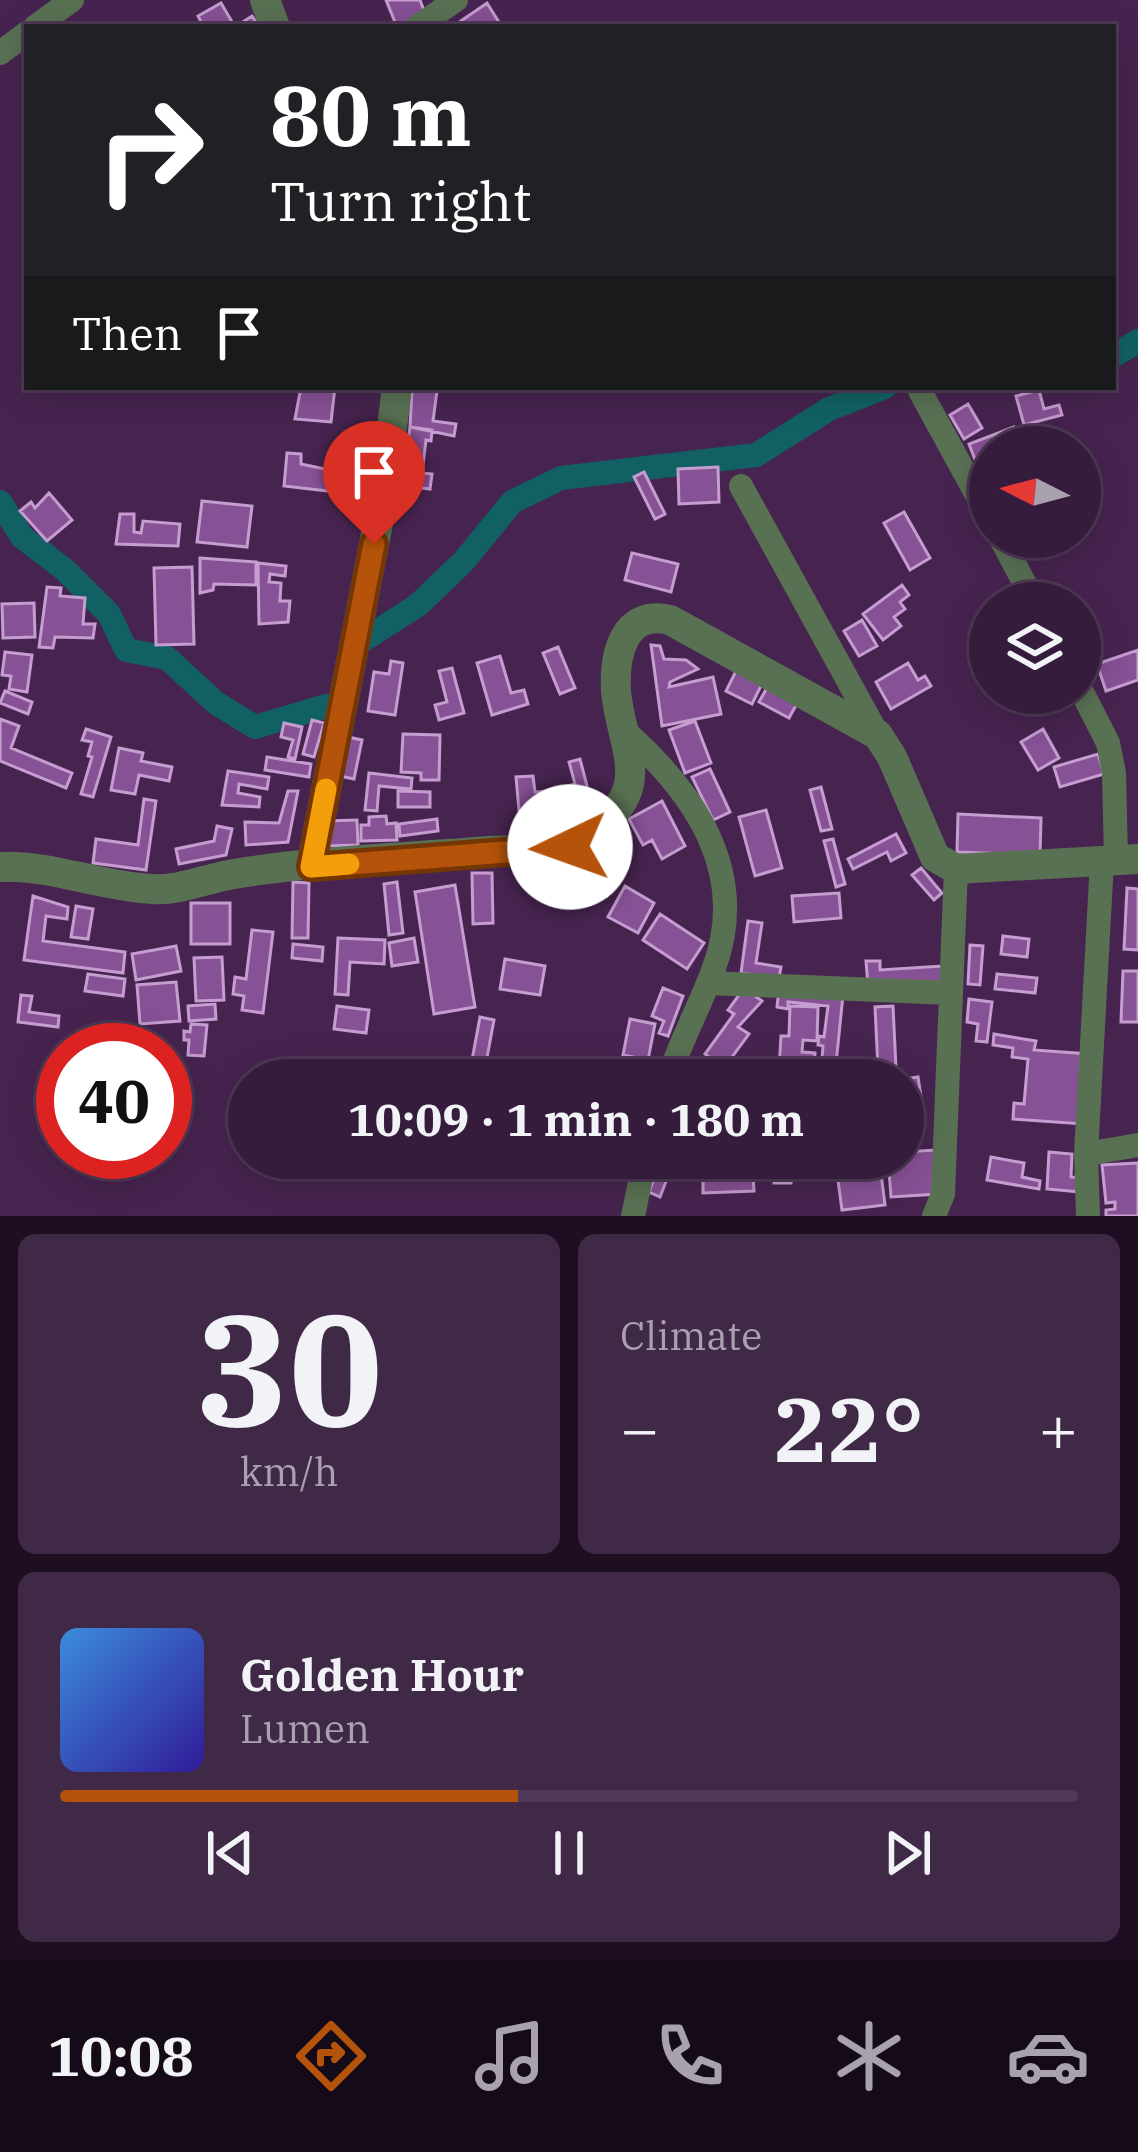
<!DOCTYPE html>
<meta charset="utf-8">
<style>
body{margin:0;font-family:"IBM Plex Serif",serif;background:#402847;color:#f1f3f6;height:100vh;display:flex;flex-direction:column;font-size:45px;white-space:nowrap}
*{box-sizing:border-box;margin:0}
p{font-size:39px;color:#aaa1af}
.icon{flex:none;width:66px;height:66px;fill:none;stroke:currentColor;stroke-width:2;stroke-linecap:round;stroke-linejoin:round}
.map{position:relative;height:1216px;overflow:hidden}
.drawer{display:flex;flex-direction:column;gap:18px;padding:18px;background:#1d0f21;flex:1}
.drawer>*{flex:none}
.top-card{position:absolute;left:24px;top:24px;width:1092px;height:366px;border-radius:0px;box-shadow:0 6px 30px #0003,0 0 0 3px #4f3956;background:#202124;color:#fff;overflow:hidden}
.needle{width:78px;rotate:276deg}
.controls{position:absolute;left:969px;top:426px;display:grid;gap:24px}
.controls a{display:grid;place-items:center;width:132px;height:132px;border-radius:50%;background:#351b3c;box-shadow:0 6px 30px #0003,0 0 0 3px #4f3956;font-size:60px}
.speed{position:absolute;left:36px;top:1023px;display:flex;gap:24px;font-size:60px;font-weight:700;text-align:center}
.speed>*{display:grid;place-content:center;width:156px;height:156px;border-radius:50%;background:#351b3c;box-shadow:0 6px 30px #0003,0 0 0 3px #4f3956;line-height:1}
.speed .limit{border:18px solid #d22;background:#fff;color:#111}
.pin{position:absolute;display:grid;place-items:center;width:102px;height:102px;color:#fff;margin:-123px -51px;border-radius:50% 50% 50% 0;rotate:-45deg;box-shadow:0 0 12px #0007}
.pin .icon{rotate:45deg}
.me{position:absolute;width:132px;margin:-66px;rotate:267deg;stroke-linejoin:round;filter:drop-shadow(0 0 9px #0008)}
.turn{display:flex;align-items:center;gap:42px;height:252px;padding:0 48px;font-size:54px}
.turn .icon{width:156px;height:156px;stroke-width:2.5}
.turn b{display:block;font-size:84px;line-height:102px}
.then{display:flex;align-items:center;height:114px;padding:0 48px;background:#0003;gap:24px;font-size:45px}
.big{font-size:90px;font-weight:800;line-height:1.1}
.drawer .card{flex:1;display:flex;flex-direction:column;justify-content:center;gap:18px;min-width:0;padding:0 42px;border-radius:18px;background:#402847}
.drawer .dial{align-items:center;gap:0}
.dial b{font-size:156px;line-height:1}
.song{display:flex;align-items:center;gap:36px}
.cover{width:144px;height:144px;border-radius:18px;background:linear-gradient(135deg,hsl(210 70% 55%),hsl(250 70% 35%))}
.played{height:12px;border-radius:6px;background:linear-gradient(90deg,#b45309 45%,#4f3956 45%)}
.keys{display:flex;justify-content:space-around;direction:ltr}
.heat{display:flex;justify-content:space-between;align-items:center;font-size:66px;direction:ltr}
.drawer .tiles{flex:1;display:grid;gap:18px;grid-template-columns:1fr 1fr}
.card:last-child{grid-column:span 2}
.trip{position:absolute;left:228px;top:1059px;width:696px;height:120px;border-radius:60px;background:#351b3c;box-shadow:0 6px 30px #0003,0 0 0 3px #4f3956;font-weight:800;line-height:120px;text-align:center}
.tabs{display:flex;height:192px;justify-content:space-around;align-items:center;background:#150b18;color:#aaa1af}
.tabs .icon{width:84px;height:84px}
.tabs .on{color:#b45309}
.tabs b{font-size:54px;color:#f1f3f6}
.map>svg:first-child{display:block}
</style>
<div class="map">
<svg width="1138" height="1216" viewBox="0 0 1138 1216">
<rect width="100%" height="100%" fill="#472450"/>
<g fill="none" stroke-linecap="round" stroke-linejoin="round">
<!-- canal -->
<path stroke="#116164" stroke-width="24" d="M1113,356L1138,341
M0,502L22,537L64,569L109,614L126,650L167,658L216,703L255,727L326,706
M365,639L418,605L463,562L512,502L561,478L756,455L829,409L885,387"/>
</g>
<!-- building -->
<path fill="#875195" stroke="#c59dd0" stroke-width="3" d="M386,0H420L425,13L408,27H397Z
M221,3L235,27L252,16L259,27H204L198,16Z
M487,3L502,27H452Z
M301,387H335L331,422L295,419Z
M412,390L437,391L433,421L456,424L454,436L410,427Z
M1039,390L1044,409L1059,405L1062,415L1024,425L1016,396Z
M968,404L982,428L964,439L950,415Z
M410,427L432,430L431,441L426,440L422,473L432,474L430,489L396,485L398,471H404Z
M1014,427L1022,447H990V472L981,475L969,444Z
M287,453L301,454V464L334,471L328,491L284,486Z
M718,467L719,502L679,504L678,469Z
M644,472L665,514L655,519L634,477Z
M49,493L72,520L47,541L20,511L31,502L35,508Z
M202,501L252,506L247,547L197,542Z
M904,512L930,558L910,570L884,523Z
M120,514H134V532L141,533L143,521L180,524L178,546L116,544Z
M632,553L678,564L671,592L625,580Z
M200,558L256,562V585L214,584L213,590L200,593Z
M258,563L286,566L285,576L270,574L269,582L281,583L280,601H290L288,622L259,624Z
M192,567L194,644L156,645L154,568Z
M902,585L909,595L900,602L905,609L894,617L901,626L883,640L863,614Z
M47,587L61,588L60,596L85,598L83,624H95L93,638L55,637L53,648L39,647Z
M34,603L35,637L3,638L2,604Z
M862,620L877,646L859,656L844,631Z
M651,645L660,646L664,659L686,660L698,669L670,682L669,687L713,677L721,714L662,726Z
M558,647L575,688L560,694L543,653Z
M1138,650V680L1106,691L1097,664Z
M5,652L32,655L27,692L9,689L11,676L2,675Z
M500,656L511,693L524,690L528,704L492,715L477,663Z
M391,661L403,663L395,715L368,711L374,672L389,674Z
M908,663L918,680L925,676L931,686L891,709L876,682Z
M452,668L464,713L439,720L435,705L447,702L439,671Z
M737,669L763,682L752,704L726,691Z
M769,684L799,700L789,718L759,702Z
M5,691L32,702L28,714L0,703Z
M0,719L19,726L11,748L72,773L66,788L0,761Z
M312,720L324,723L314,757L303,754Z
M695,721L711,763L685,773L669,730Z
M284,723L302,727L295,759L288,757L293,740L281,737Z
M86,729L111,737L93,797L81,794L92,757L88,756L92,742L82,740Z
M1043,729L1059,758L1038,770L1021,742Z
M403,734L440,735L439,780H421V773L401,772Z
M343,736L362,740L354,779L335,775Z
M119,748L143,753L141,761L172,767L169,781L139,775L135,794L111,790Z
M1098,754L1104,774L1060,787L1054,767Z
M267,757L311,764L309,777L265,770Z
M580,759L592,805L571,811L564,787L575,784L569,762Z
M710,769L730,812L713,820L692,777Z
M228,771L269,777L267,789L239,784L238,793L260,797L259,807L222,805Z
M369,773L412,778L411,789L379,786L377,811L365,810Z
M533,776L535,792L555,791L557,808L519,811L516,777Z
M821,787L832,829L821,831L810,790Z
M288,791H298L288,842L246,845L245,822L279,823Z
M398,791L430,792V807H398Z
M144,799L156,801L146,870L93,863L96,839L138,845Z
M662,801L685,846L662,859L652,840L643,845L629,819Z
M766,810L782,868L755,876L739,817Z
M958,814L1041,818L1040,855L957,852Z
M386,816L387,824L396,823L397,840L361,841V825H369V817Z
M437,819L438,831L400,836L399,824Z
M357,820L358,845L325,846L324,821Z
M217,826L232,829L226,855L179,864L176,849L214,841Z
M896,834L906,853L891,861L887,852L853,869L848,859Z
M833,839L845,884L836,887L824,841Z
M598,851L622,862L607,896L582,885Z
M921,868L942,893L934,900L912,875Z
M472,873H492L493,923L473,924Z
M293,882L309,883L308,938H292Z
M397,882L403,933L389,935L384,884Z
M455,885L475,1007L434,1014L415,892Z
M625,886L654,903L638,933L608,917Z
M1127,888L1138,889V950L1124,949Z
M839,893L841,918L794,922L792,896Z
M33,896L68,907L67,919L46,916L43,941L125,952L123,973L24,960Z
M191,903H230V944H191Z
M76,906L93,909L88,939L71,937Z
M660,914L704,943L687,969L643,940Z
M748,921L762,923L756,963L781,967L779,978L741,973Z
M252,930L273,932L263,1013L242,1010L244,996L233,994L235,977L246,979Z
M1003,936L1029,939L1027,957L1001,954Z
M338,938L385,940L384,964L350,962L348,995L335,994Z
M414,938L418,962L392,966L389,943Z
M293,944L323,947L322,961L292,958Z
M970,945L983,946L980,985L968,984Z
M176,946L181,971L136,980L132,954Z
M222,957L224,1000L196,1001L194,958Z
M505,959L545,966L540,995L500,989Z
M866,961H880V970L942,966L943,982L868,987Z
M1123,971H1138V1022H1121Z
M88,974L125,979L123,996L85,991Z
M997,974L1037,978L1035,993L995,989Z
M176,982L180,1021L140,1024L137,985Z
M663,988L683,996L668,1036L659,1033L664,1021L652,1016Z
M744,988L762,1001L738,1027L749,1034L724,1068L705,1054L734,1014L728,1010Z
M779,989L843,995L835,1074L821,1072L823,1046L818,1045L819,1036L824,1037L828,1006L788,1002V1009L777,1007Z
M21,995L32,996L29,1012L59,1016L58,1027L18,1022Z
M969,999L992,1002L987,1042L976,1041L978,1024L967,1022Z
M215,1004L216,1019L189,1021L188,1006Z
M337,1006L369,1010L366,1033L334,1029Z
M790,1006L818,1007L817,1041L803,1040L802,1052L815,1053L814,1070L779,1069L781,1036H789Z
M893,1006L896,1068L878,1069L875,1007Z
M480,1017L494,1020L486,1063L472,1060Z
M630,1019L655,1024L648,1060L623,1055Z
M191,1024L207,1025L204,1056L188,1055L189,1040H184V1031L190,1032Z
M994,1034L1036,1041L1034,1050L1089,1054L1083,1124L1013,1119L1014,1103L1024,1104L1028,1059L1012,1057L1013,1048L993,1045Z
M593,1062L633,1065L632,1080H592Z
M918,1077L924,1116L903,1119V1080H897Z
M936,1150L939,1194L891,1197L888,1158H903V1152Z
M1049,1152L1072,1154L1071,1177L1082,1178L1081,1192L1047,1189Z
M991,1157L1024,1163L1022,1177L1040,1181L1039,1189L987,1180Z
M662,1158H675L660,1197L649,1192Z
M775,1158H814L813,1172L791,1171V1183H774Z
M835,1158H879L885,1205L842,1210Z
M1138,1163V1216H1106V1210L1115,1209V1202L1106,1203L1102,1165Z
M753,1175L754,1191L703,1193V1177Z"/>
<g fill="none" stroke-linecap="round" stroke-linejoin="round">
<!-- minor -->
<path stroke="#597153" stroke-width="24" d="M35,27L72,0
M417,27L456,0
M0,53L27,33
M920,391L990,519
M741,486L878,735
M1000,537L1035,603
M1080,688L1108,743L1114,773L1116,860
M627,733C696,795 749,873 714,968C700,1006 680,1042 668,1080
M708,983L951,993
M1086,1154L1138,1145
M633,1216L645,1158
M934,1216L943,1194L956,869
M1088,1216L1086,1154L1102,861"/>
<!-- tertiary -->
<path stroke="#597153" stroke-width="30" d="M265,0L275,27
M0,867C48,864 103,887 153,889C179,891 208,878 234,874C317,860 405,858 489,851C513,849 548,854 571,846C578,843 587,835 593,830C656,788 621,748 616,691C614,654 624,609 670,620L878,735L892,757L935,857L956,869L1138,859
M311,867L383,498L397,387"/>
</g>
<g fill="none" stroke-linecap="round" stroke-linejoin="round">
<defs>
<path id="route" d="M374,544L311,867L570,847"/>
</defs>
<!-- route casing -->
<use href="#route" stroke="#753606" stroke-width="30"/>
<!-- route -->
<use href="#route" stroke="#b45309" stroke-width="21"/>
<!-- slow -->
<path stroke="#f59e0b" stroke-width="21" d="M326,789L311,867L349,864"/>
</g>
</svg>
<div class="controls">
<a><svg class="needle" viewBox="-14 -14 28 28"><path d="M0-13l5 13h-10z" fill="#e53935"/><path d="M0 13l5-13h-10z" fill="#aaa1af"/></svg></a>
<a><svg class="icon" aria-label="layers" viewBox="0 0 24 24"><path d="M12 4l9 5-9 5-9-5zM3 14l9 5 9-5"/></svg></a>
</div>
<div class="speed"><div class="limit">40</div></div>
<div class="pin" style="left:374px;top:544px;background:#d93025"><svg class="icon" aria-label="arrive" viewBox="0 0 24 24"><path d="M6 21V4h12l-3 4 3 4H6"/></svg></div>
<svg class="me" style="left:570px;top:847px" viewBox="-20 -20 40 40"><circle r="19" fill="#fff"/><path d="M0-13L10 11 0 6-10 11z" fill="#b45309"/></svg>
<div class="trip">10:09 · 1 min · 180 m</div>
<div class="top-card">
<div class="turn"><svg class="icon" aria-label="right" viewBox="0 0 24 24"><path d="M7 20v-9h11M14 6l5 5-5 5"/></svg><div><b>80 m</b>Turn right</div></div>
<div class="then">Then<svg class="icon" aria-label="arrive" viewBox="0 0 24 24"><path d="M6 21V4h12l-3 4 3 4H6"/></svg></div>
</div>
</div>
<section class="drawer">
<div class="tiles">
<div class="card dial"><b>30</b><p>km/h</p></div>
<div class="card"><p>Climate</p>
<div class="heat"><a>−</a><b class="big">22°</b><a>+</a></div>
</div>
<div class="card">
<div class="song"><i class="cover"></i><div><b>Golden Hour</b><p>Lumen</p></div></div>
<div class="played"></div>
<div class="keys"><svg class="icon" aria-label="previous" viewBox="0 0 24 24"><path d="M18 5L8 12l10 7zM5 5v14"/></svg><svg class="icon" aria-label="pause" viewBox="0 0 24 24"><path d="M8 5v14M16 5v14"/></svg><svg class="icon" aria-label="next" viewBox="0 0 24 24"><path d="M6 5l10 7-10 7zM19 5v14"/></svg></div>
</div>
</div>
</section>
<nav class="tabs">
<b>10:08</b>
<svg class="icon on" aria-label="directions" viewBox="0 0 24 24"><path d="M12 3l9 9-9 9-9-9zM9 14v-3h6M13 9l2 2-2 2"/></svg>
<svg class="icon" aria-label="music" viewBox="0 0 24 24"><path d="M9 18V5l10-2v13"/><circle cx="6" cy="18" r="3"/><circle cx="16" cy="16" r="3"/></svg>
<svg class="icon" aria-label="phone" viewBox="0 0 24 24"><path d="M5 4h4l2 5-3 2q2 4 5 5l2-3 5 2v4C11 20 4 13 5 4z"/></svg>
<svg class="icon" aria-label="climate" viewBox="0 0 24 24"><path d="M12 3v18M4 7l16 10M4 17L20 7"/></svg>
<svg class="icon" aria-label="car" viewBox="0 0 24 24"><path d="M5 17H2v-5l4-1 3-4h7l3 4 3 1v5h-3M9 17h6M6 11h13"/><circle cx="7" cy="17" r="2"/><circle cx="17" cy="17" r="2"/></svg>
</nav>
